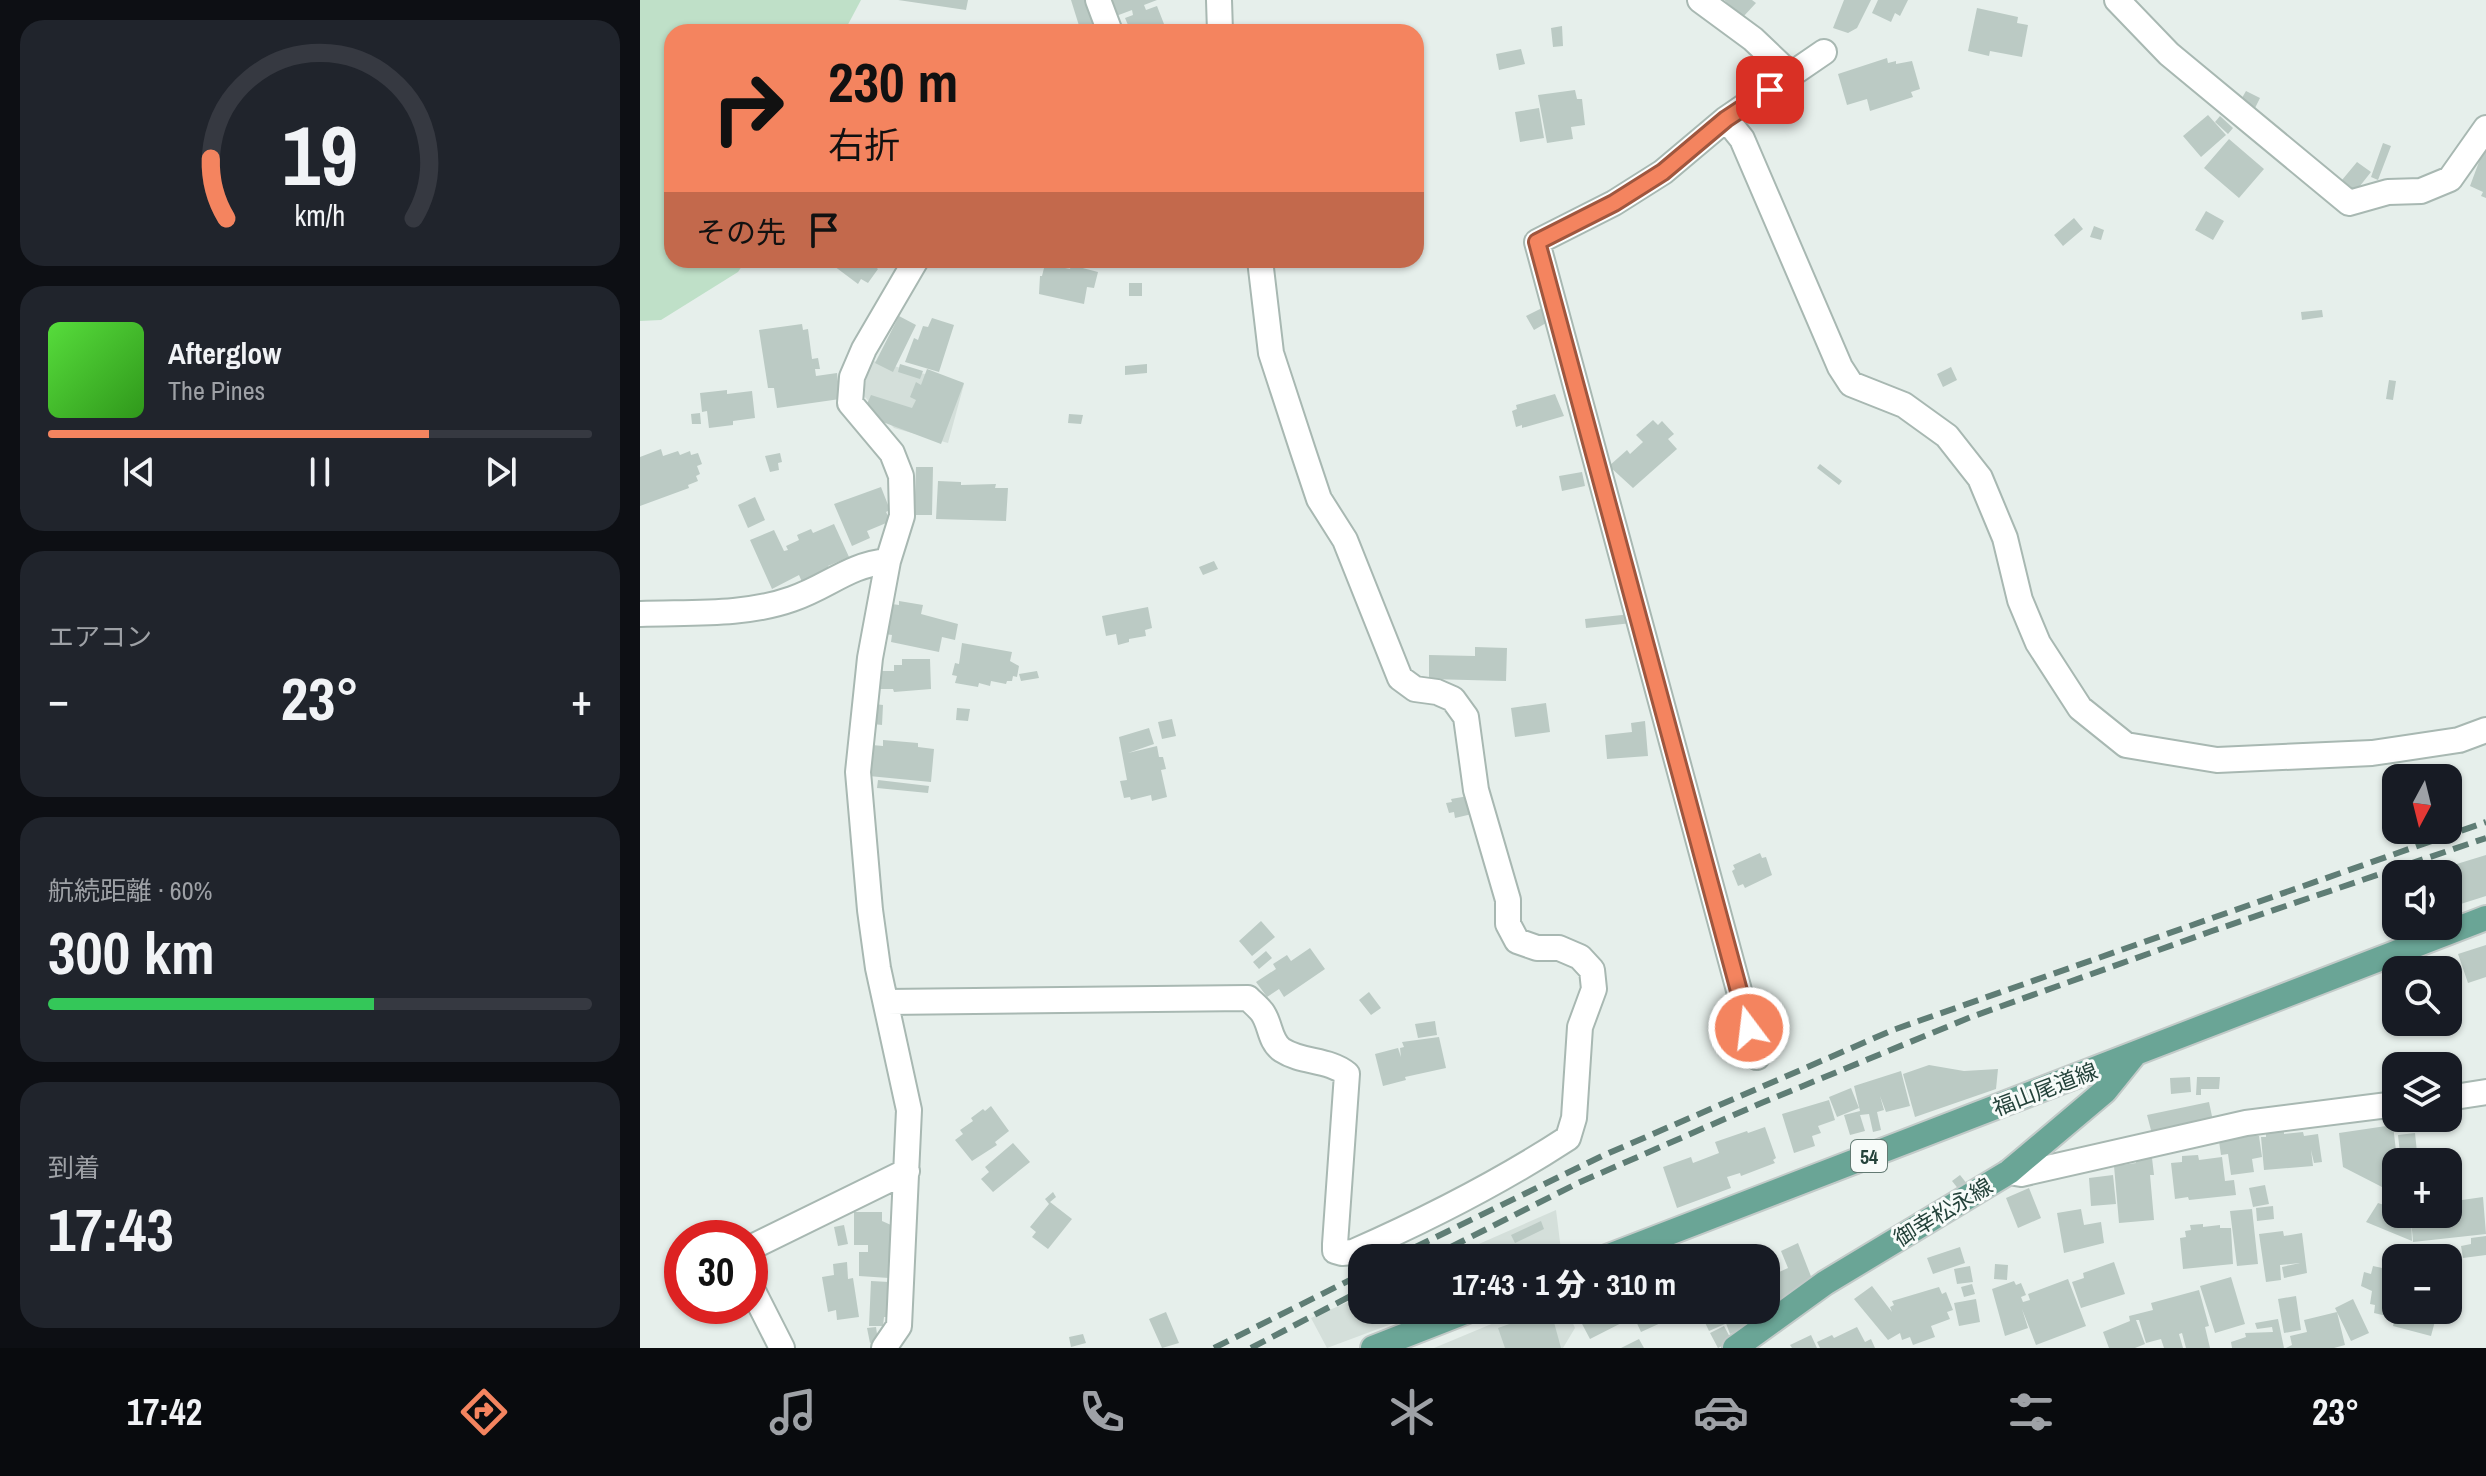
<!DOCTYPE html>
<html lang="ja">
<meta charset="utf-8">
<style>
body{margin:0;font-family:"Archivo Narrow","Noto Sans JP",sans-serif;background:#20242c;color:#f1f3f6;height:100vh;display:flex;flex-direction:column;font-size:30px;white-space:nowrap}
*{box-sizing:border-box;margin:0}
p{font-size:26px;color:#9ea1a6}
.icon{flex:none;width:44px;height:44px;fill:none;stroke:currentColor;stroke-width:2;stroke-linecap:round;stroke-linejoin:round}
.map{position:relative;flex:1;overflow:hidden}
.panel{display:flex;flex-direction:column;gap:20px;padding:20px;background:#0d0f14;width:640px}
.panel>*{flex:none}
.hud{position:absolute;left:24px;top:24px;width:760px;height:244px;border-radius:24px;box-shadow:0 2px 6px #0004;background:#f4845f;color:#111;overflow:hidden}
.needle{width:52px;rotate:187deg}
.fabs{position:absolute;left:1742px;top:764px;display:grid;gap:16px}
.fabs a{display:grid;place-items:center;width:80px;height:80px;border-radius:16px;background:#171b24;box-shadow:0 2px 6px #0004;font-size:40px}
.speed{position:absolute;left:24px;top:1220px;display:flex;gap:16px;font-size:40px;font-weight:700;text-align:center}
.speed>*{display:grid;place-content:center;width:104px;height:104px;border-radius:50%;background:#171b24;box-shadow:0 2px 6px #0004;line-height:1}
.speed .limit{border:12px solid #d22;background:#fff;color:#111}
.pin{position:absolute;display:grid;place-items:center;width:68px;height:68px;color:#fff;margin:-34px;border-radius:16px;box-shadow:0 4px 12px #0006}
.me{position:absolute;width:88px;margin:-44px;rotate:345deg;stroke-linejoin:round;filter:drop-shadow(0 0 6px #0008)}
.turn{display:flex;align-items:center;gap:28px;height:168px;padding:0 32px;font-size:36px}
.turn .icon{width:104px;height:104px;stroke-width:2.5}
.turn b{display:block;font-size:56px;line-height:68px}
.then{display:flex;align-items:center;height:76px;padding:0 32px;background:#0003;gap:16px;font-size:30px}
.big{font-size:60px;font-weight:800;line-height:1.1}
.panel .card{flex:1;display:flex;flex-direction:column;justify-content:center;gap:12px;min-width:0;padding:0 28px;border-radius:24px;background:#20242c}
.panel .dial{align-items:center;gap:0}
.dial svg{height:208px;overflow:visible;fill:none;stroke:#363941;stroke-width:7;stroke-linecap:round;text-anchor:middle}
.dial text{fill:#f1f3f6;stroke:none}
.song{display:flex;align-items:center;gap:24px}
.cover{width:96px;height:96px;border-radius:12px;background:linear-gradient(135deg,hsl(110 70% 55%),hsl(110 70% 35%))}
.played{height:8px;border-radius:4px;background:linear-gradient(90deg,#f4845f 70%,#363941 70%)}
.keys{display:flex;justify-content:space-around;direction:ltr}
.heat{display:flex;justify-content:space-between;align-items:center;font-size:44px;direction:ltr}
.charge{height:12px;border-radius:6px;background:linear-gradient(90deg,#34c759 60%,#363941 0)}
.trip{position:absolute;left:708px;top:1244px;width:432px;height:80px;border-radius:24px;background:#171b24;box-shadow:0 2px 6px #0004;font-weight:800;line-height:80px;text-align:center}
.tabs{display:flex;height:128px;justify-content:space-around;align-items:center;background:#090b0e;color:#9ea1a6}
.tabs .icon{width:56px;height:56px}
.tabs .current{color:#f4845f}
.tabs b{font-size:36px;color:#f1f3f6}
main{display:flex;flex:1;min-height:0}
.map>svg:first-child{display:block}
</style>
<main>
<section class="panel">
<div class="card dial"><svg viewBox="0 0 100 80">
<path d="M14 69A42 42 0 1 1 86 69"/>
<path d="M14 69A42 42 0 0 1 8 46" stroke="#f4845f"/>
<text x="50" y="56" font-size="32" font-weight="700">19</text>
<text x="50" y="72" font-size="11">km/h</text>
</svg></div>
<div class="card">
<div class="song"><i class="cover"></i><div><b>Afterglow</b><p>The Pines</p></div></div>
<div class="played"></div>
<div class="keys"><svg class="icon" aria-label="previous" viewBox="0 0 24 24"><path d="M18 5L8 12l10 7zM5 5v14"/></svg><svg class="icon" aria-label="pause" viewBox="0 0 24 24"><path d="M8 5v14M16 5v14"/></svg><svg class="icon" aria-label="next" viewBox="0 0 24 24"><path d="M6 5l10 7-10 7zM19 5v14"/></svg></div>
</div>
<div class="card"><p>エアコン</p>
<div class="heat"><a>−</a><b class="big">23°</b><a>+</a></div>
</div>
<div class="card"><p>航続距離 · 60%</p><b class="big">300 km</b><div class="charge"></div></div>
<div class="card"><p>到着</p><b class="big">17:43</b></div>
</section>
<div class="map">
<svg width="1846" height="1348" viewBox="0 0 1846 1348">
<rect width="100%" height="100%" fill="#e6efeb"/>
<!-- built -->
<path fill="#d4dfda" d="M230,360L324,384L308,443L254,428L223,395Z
M916,1210L922,1258H807Z
M722,1296V1310H789L687,1348L671,1318Z
M885,1310H927L935,1328L923,1348H794Z"/>
<!-- green -->
<path fill="#bfe0c8" d="M0,0H221L204,32H32V260H106L98,272L21,320L0,321Z"/>
<!-- building -->
<path fill="#bbcac4" d="M258,0H328L326,10Z
M431,0H452L457,32H441Z
M465,0H517L504,5L506,10L517,6L524,24L504,32H491L485,18L493,15L492,10L476,16Z
M1084,0H1112L1116,3L1103,17Z
M1204,0H1231L1217,28L1208,33L1193,28Z
M1238,0H1268L1260,16L1255,13L1251,22L1232,13Z
M1337,8L1378,17L1377,23L1388,25L1382,57L1350,51L1349,56L1328,51Z
M922,26L923,46L913,47L911,28Z
M881,49L885,64L859,70L856,54Z
M1247,58L1248,63L1256,61V64L1272,61L1280,89L1271,92L1273,97L1230,111L1227,99L1207,105L1198,74Z
M935,90L937,99H942L945,125L931,127L933,139L907,143L898,95Z
M1606,91L1620,98L1613,112L1599,103Z
M899,108L904,138L880,142L875,112Z
M1568,115L1586,135L1561,157L1543,136Z
M1580,116L1593,128L1588,134L1575,122Z
M1589,139L1624,169L1599,198L1564,168Z
M1743,143L1751,146L1738,180L1731,177Z
M1843,151L1846,152V198L1841,196L1843,192L1830,186Z
M1717,162L1731,172L1716,191L1702,180Z
M1566,211L1584,221L1573,240L1555,230Z
M1434,218L1443,229L1423,246L1414,235Z
M1454,226L1464,230L1461,240L1450,237Z
M186,260H236L233,265L238,269L228,283L221,279L218,284Z
M405,264L430,269L431,265L458,272L454,288L447,287L444,304L399,294L400,276H402Z
M489,283H502V296H489Z
M906,306L913,319L894,330L886,316Z
M1682,310L1683,317L1662,320L1661,312Z
M259,316L276,325L253,372L235,363Z
M292,318L314,325L299,372L265,362L274,338L278,340L283,326L288,327Z
M162,324L163,330L168,329L172,359L178,358L180,369H175L176,376L197,373L200,399L137,408L134,388H128L119,330Z
M260,364L283,371L280,379L258,372Z
M507,364V373L485,375V366Z
M1311,367L1317,380L1303,387L1297,374Z
M287,369L324,383L301,444L240,421L227,404L231,395L272,408L276,400L270,397L276,382L281,385Z
M1749,380L1756,381L1753,400L1746,399Z
M87,390V394L112,391L115,418L93,421V425L69,428L67,411L62,412L60,393Z
M915,394L924,416L882,428V425L876,427L872,411L877,409L876,405Z
M60,413L61,424H52L51,414Z
M429,414L443,415L441,424L428,423Z
M1013,420L1018,425L1022,421L1034,434L1028,439L1037,449L993,488L969,466L987,450L990,454L1003,442L996,435Z
M21,449L23,456L38,451L40,455L50,451L51,455L58,453L62,464L57,466L60,474L56,476L58,481L48,485L49,488L0,506V457Z
M140,453L142,462L138,463L139,470L130,472L125,456Z
M1180,464L1202,481L1199,485L1177,468Z
M276,467H293L292,515H271V495H275Z
M942,472L945,486L922,491L919,476Z
M298,481L321,482V485L356,484L355,488H368L366,521L296,519Z
M241,487L250,510L246,512L251,521L227,531L230,538L212,546L194,504Z
M115,497L125,520L108,528L98,505Z
M194,524L209,557L188,566L190,569L162,582L159,575L132,589L110,540L134,530L144,551L148,550L146,546L159,540L157,535L171,529L173,533Z
M574,561L578,569L563,575L559,567Z
M259,601L283,605L281,614L318,624L315,640L302,637L299,652L251,642L252,635L245,634L252,604L259,605Z
M508,607L512,628L505,630L506,636L489,639V642L478,645L476,634L466,636L462,616Z
M991,614L992,623L946,628L945,619Z
M322,643L372,652L370,661L379,666L377,677L373,676L372,681H367L366,684L351,681L350,686L339,683L338,687L315,683L317,676L312,675L315,663L319,664Z
M835,647L867,648L866,681L789,679V655L835,656Z
M262,659H290L291,689L254,692L253,689H239V671H254V665H262Z
M397,671L399,678L381,681L379,674Z
M906,703L910,732L875,737L871,708Z
M235,704L243,705L242,725L233,724Z
M317,708L330,709L328,721L316,720Z
M532,719L536,736L522,739L518,722Z
M1005,721L1008,756L967,759L965,735L992,732L991,723Z
M509,728L514,744L488,753L517,746L519,757H523L526,769L521,770L527,797L512,801L511,795L491,800L490,797L484,798L480,781L487,780L479,737Z
M243,740L278,743V747L294,749L291,782L229,776L232,745L243,746Z
M238,780L289,786L288,793L237,788Z
M828,796L832,814L815,818L814,812L809,813L806,803L812,802L811,799Z
M1120,853L1122,858L1126,857L1132,875L1105,888L1103,884L1098,886L1092,871L1095,869L1093,865Z
M1846,855V896L1808,908V874H1795L1794,871Z
M621,921L635,937L612,956L599,941Z
M1846,945V977L1828,983L1818,954Z
M670,948L685,969L644,997L639,989L627,997L616,982L636,969L633,964L647,955L651,961Z
M626,951L632,958L619,969L613,962Z
M729,992L741,1008L731,1015L719,1000Z
M795,1021L797,1035L778,1038L775,1024Z
M799,1037L806,1068L765,1077L766,1080L743,1086L735,1054L758,1048L761,1057L760,1048L764,1047L762,1042Z
M1289,1065L1324,1071L1358,1069L1356,1089L1275,1117L1263,1074Z
M1261,1071L1270,1106L1246,1112L1240,1096L1244,1110L1237,1112L1241,1130L1233,1132L1229,1114L1220,1115L1225,1131L1210,1135L1204,1115L1220,1111L1214,1086Z
M1550,1077L1551,1092L1531,1094L1530,1078Z
M1557,1077H1580L1579,1089H1561V1095H1556Z
M1211,1088L1219,1108L1197,1117L1189,1097Z
M1189,1100L1195,1120L1178,1126L1181,1133L1172,1136L1175,1146L1154,1153L1142,1114Z
M1569,1102L1573,1121L1512,1134L1507,1115Z
M351,1106L369,1131L355,1142L357,1145L332,1161L315,1140L323,1134L320,1130L333,1121L331,1118L343,1109L345,1111Z
M1753,1125L1756,1151H1750L1752,1168L1748,1169L1742,1187L1703,1167L1699,1133Z
M1125,1127L1136,1158L1133,1160L1135,1163L1101,1176L1100,1173L1087,1177L1091,1188L1037,1208L1023,1167L1051,1157L1053,1163L1079,1153L1075,1142L1107,1131L1108,1133Z
M1644,1130V1134L1663,1132L1664,1136L1678,1134L1682,1162L1674,1163L1671,1150L1673,1166L1624,1170L1621,1137H1626V1131Z
M1775,1133L1778,1162H1761L1758,1135Z
M1613,1135L1619,1136L1622,1157L1612,1159L1614,1172L1591,1175L1588,1154L1581,1155L1579,1141Z
M373,1143L390,1162L353,1192L341,1179L349,1172L345,1167Z
M1558,1155L1559,1160L1582,1157L1585,1181L1594,1180L1596,1195L1549,1200L1548,1197L1535,1199L1531,1163L1542,1162V1156Z
M1509,1156L1512,1158L1514,1175H1510L1514,1220L1479,1223L1474,1166L1496,1163L1495,1157Z
M1320,1175L1328,1185L1320,1191L1312,1181Z
M1473,1175L1476,1204L1451,1206L1449,1178Z
M1625,1185L1629,1204L1613,1207L1609,1188Z
M1389,1188L1401,1218L1378,1228L1366,1198Z
M413,1192L416,1197L410,1202L432,1219L408,1249L392,1237L396,1232L390,1227L409,1204L405,1199Z
M1843,1197L1846,1234L1773,1242L1771,1218L1772,1241L1726,1222L1738,1203L1756,1209V1214H1808V1202Z
M1633,1206L1634,1219L1617,1221L1616,1208Z
M1441,1209L1444,1225L1461,1222L1464,1243L1424,1253L1417,1213Z
M1612,1209L1618,1264L1597,1266L1590,1211Z
M214,1212H242V1221L251,1225L249,1278L219,1276V1252H228V1245H214Z
M901,1221L904,1229L875,1243L871,1235Z
M1563,1224V1227L1580,1225V1228H1591L1593,1264L1543,1269L1540,1238L1546,1237L1545,1231L1551,1230L1550,1225Z
M204,1225L208,1244L198,1246L194,1227Z
M1643,1231L1644,1236L1662,1233L1667,1273L1644,1278L1642,1267L1660,1263L1640,1265L1641,1280L1626,1282L1619,1234Z
M1846,1236V1255L1823,1258L1821,1246L1831,1244V1238Z
M1158,1243L1174,1284L1134,1302L1126,1278L1148,1268L1141,1251Z
M1320,1247L1325,1263L1293,1274L1287,1258Z
M207,1262L208,1279L213,1278L219,1317L197,1320L196,1310L188,1312L182,1277L194,1275L193,1264Z
M1474,1262L1485,1294L1441,1308L1432,1282L1444,1278L1443,1273Z
M1355,1264L1368,1265L1367,1280L1354,1279Z
M1330,1266L1333,1282L1317,1284L1314,1269Z
M1733,1266L1756,1271V1292L1751,1317L1734,1313L1735,1305L1730,1304L1732,1291L1721,1286L1724,1272L1731,1274Z
M1591,1277L1605,1324L1575,1333L1560,1286Z
M1428,1279L1446,1326L1396,1345L1382,1309L1388,1328L1365,1336L1352,1289L1374,1281L1376,1285L1381,1283L1386,1295L1381,1297L1383,1302L1390,1300L1388,1294Z
M231,1281L249,1282L248,1317H244L243,1326H229Z
M1332,1284L1335,1294L1324,1297L1321,1287Z
M1232,1286L1252,1312L1250,1307L1254,1305L1252,1301L1299,1287L1302,1294L1306,1292L1313,1310L1307,1312L1310,1319L1291,1326L1295,1337L1273,1345L1270,1337L1262,1340L1260,1333L1248,1340L1214,1299Z
M1559,1290L1569,1326L1565,1327L1570,1348H1546L1542,1333L1539,1334L1543,1348H1524L1521,1339L1506,1343L1499,1320H1496L1505,1344L1495,1348H1469L1463,1332L1490,1321L1489,1316L1513,1310L1511,1303Z
M1126,1291L1136,1313L1090,1334L1081,1310H1126Z
M1656,1296L1661,1330L1644,1333L1638,1299Z
M1336,1299L1340,1322L1319,1326L1314,1303Z
M1713,1299L1729,1333L1711,1341L1695,1308Z
M947,1310H1007L950,1339L941,1322L951,1317Z
M1010,1310H1049L1001,1332L994,1317Z
M1059,1310H1079L1085,1324L1069,1331Z
M1757,1310H1798L1791,1336L1753,1326Z
M526,1312L539,1343L522,1348L509,1319Z
M1697,1312L1705,1345L1694,1348H1646L1652,1345L1650,1336L1667,1332L1664,1320Z
M901,1313L903,1319L912,1315L921,1348H865L858,1328Z
M1638,1319L1644,1348H1592L1591,1342L1606,1337L1605,1333L1633,1332L1632,1327L1617,1329L1615,1323Z
M1084,1326L1092,1341L1078,1348L1070,1333Z
M236,1327L238,1341L230,1343L227,1328Z
M1217,1327L1225,1342L1231,1339L1235,1348H1180L1177,1342L1192,1335L1194,1338Z
M443,1334L446,1343L431,1347L429,1337Z
M1171,1335L1177,1348H1152L1150,1345Z
M999,1339L1004,1348H981Z"/>
<g fill="none" stroke-linecap="round" stroke-linejoin="round">
<defs>
<path id="minor" d="M458,0L470,32
M579,0L580,32
M1060,0L1113,39L1152,76
M1477,0L1529,54L1709,203L1748,192L1781,191L1810,179L1846,128
M1086,119L1102,139L1200,367L1211,384L1264,405L1307,436L1340,478L1365,538L1380,600L1398,643L1440,708L1486,745L1577,760L1732,753L1819,740L1846,730
M0,614C50,612 104,616 152,599C188,587 208,565 248,561
M247,1002L608,998C613,1003 618,1007 622,1012C631,1024 629,1041 642,1050C662,1063 689,1059 707,1074L695,1244V1251L702,1253L713,1252C788,1219 859,1183 928,1138L934,1118L940,1027L954,989L952,970L940,957L919,948H897L877,941L868,924V900L836,790L826,717L813,699L797,692L775,689L760,678L705,540L679,499L663,451L631,353L620,260
M1117,1057L897,242L974,203L1023,172L1086,119L1184,52
M1808,1098L1846,1092
M1369,1172L1381,1174L1606,1123L1756,1104
M110,1248L267,1171
M110,1285L142,1348
M244,1348L259,1326L269,1110L238,968L230,910L218,772L230,658L248,561L262,516L261,476L252,453L210,403L212,377L224,349L276,260"/>
<path id="major" d="M964,1258L1846,918
M733,1348L830,1310
M1095,1348L1185,1283L1369,1172L1465,1091L1494,1055"/>
</defs>
<!-- minor casing -->
<use href="#minor" stroke="#a8b8b2" stroke-width="28"/>
<!-- major casing -->
<use href="#major" stroke="#c2cac8" stroke-width="28"/>
<!-- minor -->
<use href="#minor" stroke="#fff" stroke-width="24"/>
<!-- major -->
<use href="#major" stroke="#6aa596" stroke-width="24"/>
<!-- rail -->
<path stroke="#5f7d75" stroke-width="6" stroke-dasharray="16 8" stroke-linecap="butt" d="M753,1258L962,1156L1253,1030L1846,822
M789,1258L938,1183L1119,1104L1331,1017L1572,931L1846,838
M574,1348L722,1274
M611,1348L722,1290"/>
</g>
<g fill="none" stroke-linecap="round" stroke-linejoin="round">
<defs>
<path id="route" d="M1109,1028L897,242L974,203L1023,172L1086,119L1130,90"/>
</defs>
<!-- route casing -->
<use href="#route" stroke="#9f563e" stroke-width="20"/>
<!-- route -->
<use href="#route" stroke="#f4845f" stroke-width="14"/>
</g>
<g text-anchor="middle" dominant-baseline="central" stroke-width="6" stroke-linejoin="round" paint-order="stroke">
<!-- shield labels -->
<rect fill="#f7fbf9" stroke="#637a73" stroke-width="2" x="1211" y="1140" width="36" height="32" rx="6"/>
<g font-size="20" font-weight="bold" fill="#24423a">
<text x="1229" y="1156">54</text>
</g>
<!-- street labels -->
<g font-size="22" fill="#24423a" stroke="#f7fbf9">
<text transform="translate(1405 1089) rotate(-21)">福山尾道線</text>
<text transform="translate(1303 1212) rotate(-31)">御幸松永線</text>
</g>
</g>
</svg>
<div class="fabs">
<a><svg class="needle" viewBox="-14 -14 28 28"><path d="M0-13l5 13h-10z" fill="#e53935"/><path d="M0 13l5-13h-10z" fill="#9ea1a6"/></svg></a>
<a><svg class="icon" aria-label="sound" viewBox="0 0 24 24"><path d="M4 9h4l5-4v14l-5-4H4zM17 9q2 3 0 6"/></svg></a>
<a><svg class="icon" aria-label="search" viewBox="0 0 24 24"><circle cx="10" cy="10" r="6"/><path d="M15 15l6 6"/></svg></a>
<a><svg class="icon" aria-label="layers" viewBox="0 0 24 24"><path d="M12 4l9 5-9 5-9-5zM3 14l9 5 9-5"/></svg></a>
<a>+</a>
<a>−</a>
</div>
<div class="speed"><div class="limit">30</div></div>
<div class="pin" style="left:1130px;top:90px;background:#d93025"><svg class="icon" aria-label="arrive" viewBox="0 0 24 24"><path d="M6 21V4h12l-3 4 3 4H6"/></svg></div>
<svg class="me" style="left:1109px;top:1028px" viewBox="-20 -20 40 40"><circle r="17" fill="#f4845f" stroke="#fff" stroke-width="3"/><path d="M0-11L8 9 0 5-8 9z" fill="#fff"/></svg>
<div class="trip">17:43 · 1 分 · 310 m</div>
<div class="hud">
<div class="turn"><svg class="icon" aria-label="right" viewBox="0 0 24 24"><path d="M7 20v-9h11M14 6l5 5-5 5"/></svg><div><b>230 m</b>右折</div></div>
<div class="then">その先<svg class="icon" aria-label="arrive" viewBox="0 0 24 24"><path d="M6 21V4h12l-3 4 3 4H6"/></svg></div>
</div>
</div>
</main>
<nav class="tabs">
<b>17:42</b>
<svg class="icon current" aria-label="directions" viewBox="0 0 24 24"><path d="M12 3l9 9-9 9-9-9zM9 14v-3h6M13 9l2 2-2 2"/></svg>
<svg class="icon" aria-label="music" viewBox="0 0 24 24"><path d="M9 18V5l10-2v13"/><circle cx="6" cy="18" r="3"/><circle cx="16" cy="16" r="3"/></svg>
<svg class="icon" aria-label="phone" viewBox="0 0 24 24"><path d="M5 4h4l2 5-3 2q2 4 5 5l2-3 5 2v4C11 20 4 13 5 4z"/></svg>
<svg class="icon" aria-label="climate" viewBox="0 0 24 24"><path d="M12 3v18M4 7l16 10M4 17L20 7"/></svg>
<svg class="icon" aria-label="car" viewBox="0 0 24 24"><path d="M5 17H2v-5l4-1 3-4h7l3 4 3 1v5h-3M9 17h6M6 11h13"/><circle cx="7" cy="17" r="2"/><circle cx="17" cy="17" r="2"/></svg>
<svg class="icon" aria-label="filters" viewBox="0 0 24 24"><path d="M4 7h16M4 17h16"/><circle cx="9" cy="7" r="2"/><circle cx="15" cy="17" r="2"/></svg>
<b>23°</b>
</nav>
